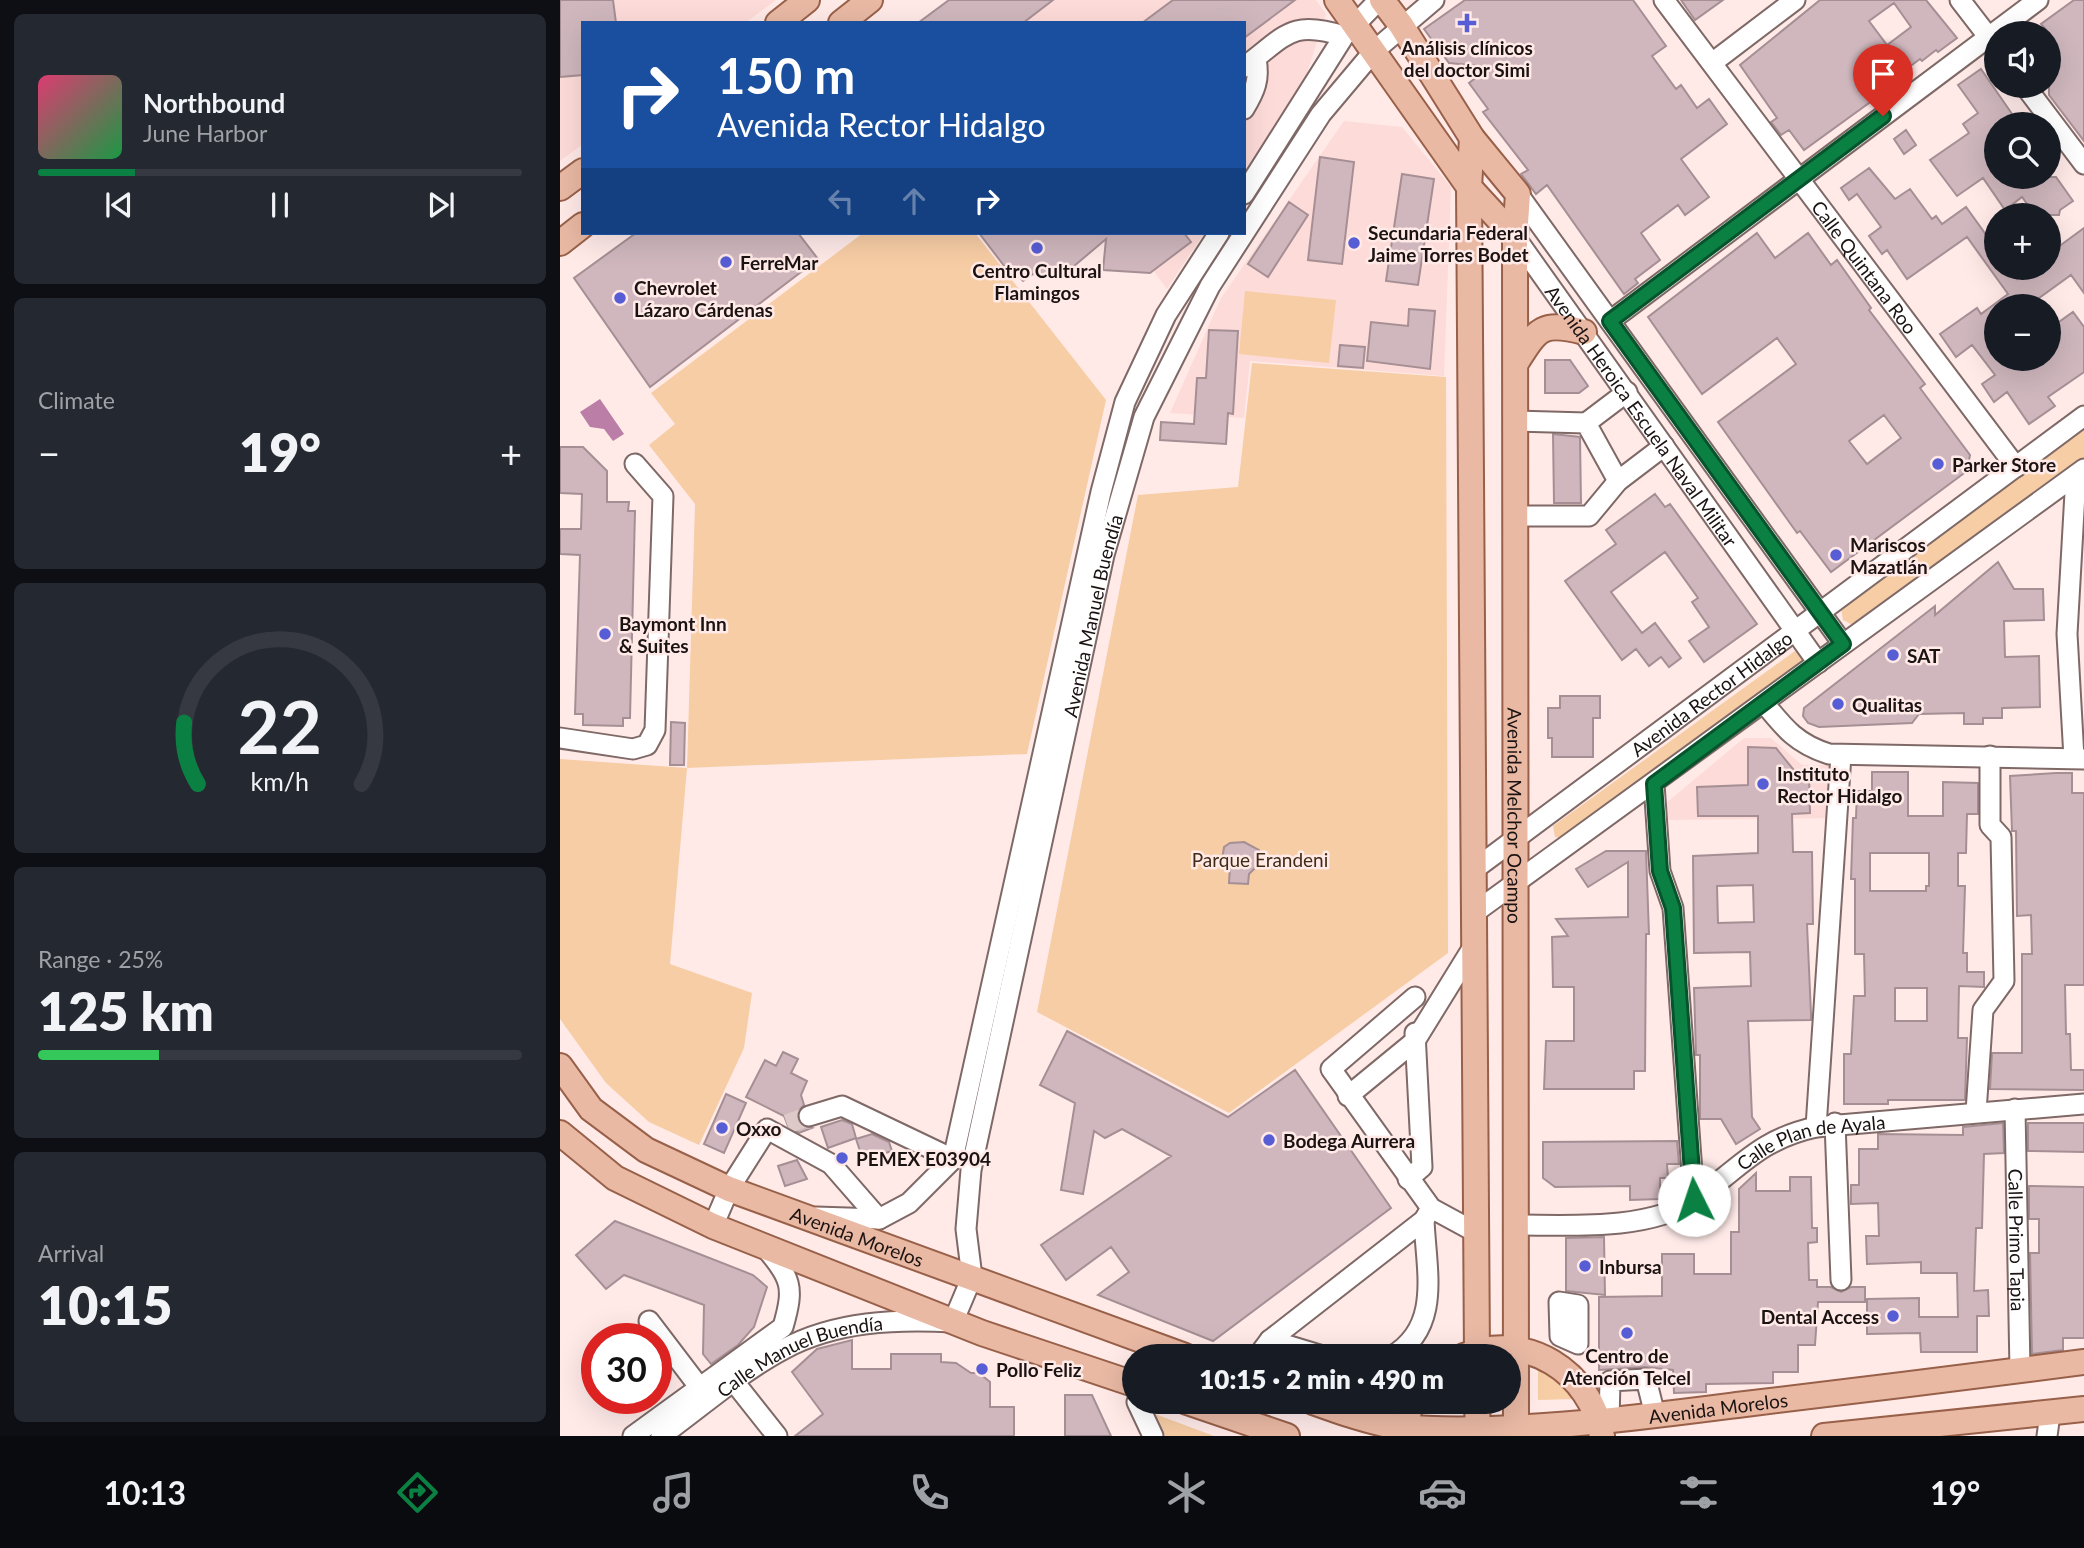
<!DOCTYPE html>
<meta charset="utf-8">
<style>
body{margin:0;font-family:Lato,sans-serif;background:#242831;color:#f1f3f6;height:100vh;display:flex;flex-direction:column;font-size:26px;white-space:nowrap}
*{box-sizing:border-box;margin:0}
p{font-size:23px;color:#9ea1a6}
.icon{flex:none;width:38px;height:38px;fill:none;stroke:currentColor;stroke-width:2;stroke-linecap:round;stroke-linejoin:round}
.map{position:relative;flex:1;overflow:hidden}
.panel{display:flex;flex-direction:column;gap:14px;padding:14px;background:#0d0f14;width:560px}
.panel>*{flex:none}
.guide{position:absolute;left:21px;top:21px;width:665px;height:214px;border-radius:0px;box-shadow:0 7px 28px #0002;background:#1a4fa0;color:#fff;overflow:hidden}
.controls{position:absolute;left:1424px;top:21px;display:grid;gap:14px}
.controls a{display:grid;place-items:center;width:77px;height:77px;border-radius:50%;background:#171b24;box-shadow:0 7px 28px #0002;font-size:35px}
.speed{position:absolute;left:21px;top:1323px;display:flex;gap:14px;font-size:35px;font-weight:700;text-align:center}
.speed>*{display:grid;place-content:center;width:91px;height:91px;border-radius:50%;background:#171b24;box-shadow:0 7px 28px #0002;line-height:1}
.speed .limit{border:10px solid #d22;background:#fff;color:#111}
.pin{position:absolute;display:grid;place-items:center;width:60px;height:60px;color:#fff;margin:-72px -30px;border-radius:50% 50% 50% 0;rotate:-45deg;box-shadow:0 0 7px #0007}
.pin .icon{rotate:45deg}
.me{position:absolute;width:77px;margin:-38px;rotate:356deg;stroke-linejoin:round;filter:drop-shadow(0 0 5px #0008)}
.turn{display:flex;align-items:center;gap:24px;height:147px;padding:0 21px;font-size:32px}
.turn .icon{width:91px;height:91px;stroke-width:2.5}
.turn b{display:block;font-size:49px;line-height:60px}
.lanes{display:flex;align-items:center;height:66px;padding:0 21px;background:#0003;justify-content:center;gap:35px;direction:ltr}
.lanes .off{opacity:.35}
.big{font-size:52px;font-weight:800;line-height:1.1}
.panel .tile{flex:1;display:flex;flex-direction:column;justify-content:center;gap:10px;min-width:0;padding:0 24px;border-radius:10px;background:#242831}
.panel .dial{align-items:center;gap:0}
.dial svg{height:182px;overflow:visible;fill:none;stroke:#363941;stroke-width:7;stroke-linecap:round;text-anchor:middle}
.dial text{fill:#f1f3f6;stroke:none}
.song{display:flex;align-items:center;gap:21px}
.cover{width:84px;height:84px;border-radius:10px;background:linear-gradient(135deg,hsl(340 70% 55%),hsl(140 70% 35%))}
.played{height:7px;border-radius:4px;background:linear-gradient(90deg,#0b8043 20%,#363941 20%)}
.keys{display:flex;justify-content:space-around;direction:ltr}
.heat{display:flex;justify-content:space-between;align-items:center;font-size:38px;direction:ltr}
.charge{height:10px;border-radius:5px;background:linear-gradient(90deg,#34c759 25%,#363941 0)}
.trip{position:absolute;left:562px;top:1344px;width:399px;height:70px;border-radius:35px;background:#171b24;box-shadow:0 7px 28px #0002;font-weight:800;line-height:70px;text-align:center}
.dock{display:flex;height:112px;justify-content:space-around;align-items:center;background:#090b0e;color:#9ea1a6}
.dock .icon{width:49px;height:49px}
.dock .selected{color:#0b8043}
.dock b{font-size:32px;color:#f1f3f6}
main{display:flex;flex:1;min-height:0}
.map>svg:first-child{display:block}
</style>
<main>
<section class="panel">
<div class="tile">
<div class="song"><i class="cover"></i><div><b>Northbound</b><p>June Harbor</p></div></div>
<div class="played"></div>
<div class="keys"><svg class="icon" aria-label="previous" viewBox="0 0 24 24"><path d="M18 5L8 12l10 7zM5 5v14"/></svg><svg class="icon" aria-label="pause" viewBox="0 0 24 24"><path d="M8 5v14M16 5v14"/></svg><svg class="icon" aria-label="next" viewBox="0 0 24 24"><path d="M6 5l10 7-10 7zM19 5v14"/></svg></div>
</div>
<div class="tile"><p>Climate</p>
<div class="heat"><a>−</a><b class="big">19°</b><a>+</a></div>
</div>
<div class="tile dial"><svg viewBox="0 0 100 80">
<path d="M14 69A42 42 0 1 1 86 69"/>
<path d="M14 69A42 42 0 0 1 8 42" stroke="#0b8043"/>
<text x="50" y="56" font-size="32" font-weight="700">22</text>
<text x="50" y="72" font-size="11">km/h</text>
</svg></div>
<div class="tile"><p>Range · 25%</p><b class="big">125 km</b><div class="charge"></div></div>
<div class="tile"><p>Arrival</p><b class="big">10:15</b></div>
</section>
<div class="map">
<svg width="1524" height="1436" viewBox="0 0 1524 1436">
<rect width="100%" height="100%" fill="#ffeae8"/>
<!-- built -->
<path fill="#fddbd8" d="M0,0H216L185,23H23V144L0,161Z
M392,0H756L766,14L745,79L684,171V23H409Z
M784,121L842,127L891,187L884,376L690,361L684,418L610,413L661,298Z
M565,233H644L607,289Z
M1184,738H1211L1242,765H1277V818L1105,820V804Z"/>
<!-- green -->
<path fill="#f7cda5" d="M303,233H415L546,400L467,754L127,768L110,964L192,993L184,1048L139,1145L89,1122L46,1083L0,1019V759L127,768L135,504L89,445L115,424L91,393Z
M685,291L776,300L769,363L679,354Z
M692,363L886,377L888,953L669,1113L477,1012L578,495L678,487Z
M1524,430V457L1293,625L1283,620L1281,608Z
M1235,651H1240L1245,661L1002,838L995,837L993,826Z
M978,1366L999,1380L1015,1399L978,1400Z
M865,1402H903V1412L860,1410Z
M595,1414L654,1436H605Z"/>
<!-- water -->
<path fill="#bb7ea6" d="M40,399L64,434L53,441L44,429L30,427L20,412Z"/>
<!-- building -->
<path fill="#cfb7bd" stroke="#a68f94" stroke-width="2" fill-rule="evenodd" d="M0,0H53L56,23H23V75L0,77Z
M389,0H493L463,23H358Z
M613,0H735L684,38V23H582Z
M905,0H1073L1106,46L1092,56L1116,89L1121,85L1137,108L1149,99L1167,124L1121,159L1149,197L1125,215L1118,205L1081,233L1100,260L1075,279L1078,283L1064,294L987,185L976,194L961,174L968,170L923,112L928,109L909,83L930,67L889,63L864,29Z
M1121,0H1163L1135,20Z
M1260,0H1366L1397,38L1378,52L1376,50L1362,61L1360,59L1317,91L1320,95L1244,150L1229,130L1221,135L1211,122L1217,118L1180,65ZM1334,3L1351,27L1327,45L1309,21Z
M1514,0H1524V141L1489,95V33L1481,24Z
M1421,69L1459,124H1437V177H1496L1513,201L1500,210L1499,215H1475L1462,197L1445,210L1423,178L1397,196L1370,160L1409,133L1403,124L1418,113L1398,85Z
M1346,130L1356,145L1344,154L1334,139Z
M760,157L794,162L782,264L748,260Z
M1309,168L1335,199L1350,189L1372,219L1376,216L1382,224L1406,207L1437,250V268H1449L1457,279L1473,268H1489V257L1495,252L1494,250L1524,228V293L1511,275L1475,301L1479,306H1437V359H1489V329L1513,312L1524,327V372L1488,397L1495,406L1469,424L1447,392L1434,402L1422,384L1435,375L1412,345L1396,357L1380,334L1417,308L1421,314L1448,294L1407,237L1347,279L1327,250L1322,254L1309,236L1321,227L1297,194L1289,200L1281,188Z
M842,174L874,179L858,285L826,281Z
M729,202L748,215L708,277L688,264Z
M76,233H238L258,259L90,387L14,278Z
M419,233H624L631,242L590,273L543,270L546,239L500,278L473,274L463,281L456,272L451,275Z
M1197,233L1215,258L1248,233L1271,265L1277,260L1311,308L1309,310L1365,384L1360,388L1410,455L1407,471L1271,572L1240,531L1237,533L1158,422L1236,364L1217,338L1142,394L1088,317ZM1324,415L1341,438L1307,464L1289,441Z
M849,309L875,311L870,369L807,361L811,322L848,326Z
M649,330L678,331L673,414L668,413L666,444L600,440L601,422L634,424L637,378H646Z
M780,345L805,347L803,368L778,366Z
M985,360H1010L1028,386L1019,393H985Z
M993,434L1020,437L1021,503H994Z
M0,447H23L47,471V502H69L68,511H75L70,718H63V726L23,725V714H15L20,555L0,554V529H21L22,494L0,493Z
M1095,494L1105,507L1110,504L1197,624L1144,662L1129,641L1149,627L1132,602L1138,598L1105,552L1051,592L1082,633L1095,623L1121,658L1109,667L1101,657L1089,666L1076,649L1062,660L1005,581L1056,544L1046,530Z
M1438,562L1454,589H1483L1484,620L1444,621L1445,657L1479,656L1480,707L1442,708V718H1423V724H1404V713L1359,714L1352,723L1259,727L1248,723L1243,716L1244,708L1375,606V615Z
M1000,696H1040V718H1033V757H992V738H988V708H1000Z
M111,722L125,723L124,765H110Z
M1188,747L1216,748L1237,774H1249L1250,813L1232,814L1233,852H1252L1253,924H1247L1251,1014V1020L1188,1021L1192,1117L1200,1129L1176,1144L1161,1119H1140V1055H1136L1134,988L1191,986L1190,952L1134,953L1133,856L1198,853V816H1138L1137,787L1188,785ZM1193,885L1194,922L1158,923L1157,886Z
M1312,772H1348V816H1383V782L1418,783V814H1407L1406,853H1398V886H1405L1403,953H1407V972H1424V987L1399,986L1398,1038H1407L1405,1100H1328V1104H1284V1054H1291L1294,996H1305L1304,954H1295V879H1291L1293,818H1296L1297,791H1312ZM1310,853H1369V886H1366V891H1310ZM1335,988H1367V1021H1335Z
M1496,773H1512V793H1524V985H1505L1506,1034H1510L1511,1070H1524V1090L1430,1089L1432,1053H1462V954H1472L1471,915L1457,916L1456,831H1452L1450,776Z
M684,842L699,850L700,863L689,874L688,884L669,883L670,867L662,860L664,847L670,843Z
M1046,851H1086L1089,934H1086L1085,1071H1074V1089H984L986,1041H1014V987H993L992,937L1008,936L996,919L1068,917V862L1028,887L1016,869Z
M507,1031L668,1117L735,1070L831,1208L653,1341L538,1295L569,1272L551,1247L506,1280L481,1245L611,1156L562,1129L545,1138L534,1131L523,1194L501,1190L515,1103L480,1085Z
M223,1052L238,1059L231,1073L247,1081L241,1095L244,1105L237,1113V1119L241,1125L252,1128L239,1133L228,1126L224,1116L186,1097L205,1060L216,1066Z
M166,1094L186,1103L164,1153L144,1144Z
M282,1120L292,1124L296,1138L268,1148L261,1127Z
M1443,1123L1444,1153L1424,1154L1422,1228H1416L1414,1291L1428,1290L1429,1316H1417V1352H1361L1360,1333L1307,1334V1299L1359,1298V1317H1398L1397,1273H1361V1262L1307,1264L1306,1236H1319L1318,1203L1291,1204V1185H1299V1149H1318V1134L1403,1135V1127Z
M1468,1123H1524V1152L1468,1151Z
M312,1134L329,1142L332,1151L303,1160L296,1139Z
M1117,1141L1119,1164H1107L1108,1178H1100V1199L1070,1200V1186L995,1187L983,1178V1142Z
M237,1160L247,1179L225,1186L218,1166Z
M1196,1173V1191H1230V1177H1251L1252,1228H1257V1242L1248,1243L1249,1280H1257V1287H1271L1281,1292L1291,1287H1305V1302H1258L1255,1345H1238V1372H1213V1383L1146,1384V1392L1114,1393L1113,1370L1085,1367L1039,1370V1297L1102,1296V1254H1134V1274H1171V1232H1179V1189Z
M1469,1186L1524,1187V1338H1503V1350L1472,1354L1470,1253H1479V1219H1469Z
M55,1221L193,1275L207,1287L194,1327L178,1345L151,1364L143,1354L144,1305L64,1275L46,1289L16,1255Z
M1044,1237L1045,1295L1006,1291V1238Z
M292,1340V1369H331V1354H381V1362L396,1363L411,1373H419L430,1382V1407H454V1436H235L263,1414L232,1372L257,1349Z
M505,1395H532L551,1436H505Z"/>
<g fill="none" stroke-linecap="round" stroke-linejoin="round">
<!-- minor-tunnel -->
<path stroke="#ddcac8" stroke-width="19" stroke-dasharray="19 10" stroke-linecap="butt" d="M227,1124L249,1116"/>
<defs>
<g id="minor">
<path id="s1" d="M1104,0L1456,467"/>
<path d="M1400,0L1437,48"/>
<path d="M1152,63L1235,0"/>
<path d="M684,67C726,36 730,19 784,36"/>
<path d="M1465,86L1524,164"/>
<path d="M684,109C695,91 700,79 696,59"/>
<path d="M684,194L784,36L819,0"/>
<path d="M958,194L1283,644"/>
<path id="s2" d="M955,237L1258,663"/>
<path d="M1050,321L1478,0"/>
<path d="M956,421L1026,423L1058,481"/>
<path d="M1026,423L1067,392"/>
<path d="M956,516H1029L1058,481L1104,446"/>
<path d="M1204,703C1225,729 1237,744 1269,754L1524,759"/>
<path d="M0,738L73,749L87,745L95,730L103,496L75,464"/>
<path d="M1514,758L1507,634L1516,475"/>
<path d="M1094,784L1100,871L1113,908L1134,1200"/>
<path id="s3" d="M912,871L1524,416"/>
<path d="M914,913L1524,469"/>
<path d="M855,997L771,1069L871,1208L917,1233"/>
<path d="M788,1096L855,1041L913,947"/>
<path id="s4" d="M1455,1109L1460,1370"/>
<path d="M1416,1112L1423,1010L1444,981L1441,837L1430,825V756"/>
<path d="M249,1116L282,1106L393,1159"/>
<path d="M1275,1123L1281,1280"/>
<path d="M1256,1127L1281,755"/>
<path d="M848,1179L862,1167L855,1033"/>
<path d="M256,1217L319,1219L349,1203L393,1159L541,492L565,402L606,315L659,233"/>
<path id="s5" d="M955,1225C1008,1225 1088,1231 1134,1200C1180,1169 1197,1140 1256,1127L1524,1104"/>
<path d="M153,1226L169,1189L207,1129L271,1164L319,1219"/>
<path d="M999,1302L1018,1305V1344L1000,1336Z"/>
<path d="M89,1321L140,1388"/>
<path d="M710,1340L763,1356"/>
<path d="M698,1356L710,1340L864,1220L871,1208"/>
<path d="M832,1356C882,1327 866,1270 864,1220"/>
<path d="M175,1383L217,1436"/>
<path d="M577,1402L593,1436"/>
<path d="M1049,1421L1050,1381L1086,1379L1095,1415"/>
<path d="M73,1436L223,1327C235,1285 231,1279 204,1246"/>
<path id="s6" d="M101,1436C140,1408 182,1371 224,1349C276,1321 336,1319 393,1322L412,1277L406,1229L411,1170L544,555L584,417L650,286L761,114L814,51L874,0"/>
<path d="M1487,1436L1490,1414"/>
</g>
<g id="major">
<path d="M777,0L909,187L955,237"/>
<path id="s7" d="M822,0L841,25L912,138L958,194L955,237L956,1436"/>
<path d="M218,23L247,0"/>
<path d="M281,23L310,0"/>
<path d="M912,138L909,187L917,1356"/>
<path d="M0,188L23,171"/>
<path d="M0,243L23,225"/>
<path d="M956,363C978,328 982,321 1024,332"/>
<path id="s8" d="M0,1066L31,1109L86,1150L169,1189L625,1356"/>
<path d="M0,1133L55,1178L153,1226L422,1333L574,1384"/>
<path d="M904,1356C966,1330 1031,1372 1042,1436"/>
<path d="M627,1402L727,1436"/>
<path id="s9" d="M753,1402C781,1412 809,1422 839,1427C939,1436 1076,1418 1177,1405C1293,1391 1408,1377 1524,1362"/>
<path d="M917,1402L918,1436"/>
<path d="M841,1436L852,1402"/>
<path d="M1264,1436L1524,1409"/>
</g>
</defs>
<!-- minor casing -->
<use href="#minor" stroke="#7f6967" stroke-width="23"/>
<!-- major casing -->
<use href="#major" stroke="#986049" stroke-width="28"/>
<!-- minor -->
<use href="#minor" stroke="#fff" stroke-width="19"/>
<!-- major -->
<use href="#major" stroke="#e9b9a4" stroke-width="24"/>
</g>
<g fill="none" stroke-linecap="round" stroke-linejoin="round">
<defs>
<path id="route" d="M1134,1200L1113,908L1100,871L1094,784L1283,644L1050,321L1323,116"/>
</defs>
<!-- route casing -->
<use href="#route" stroke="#07532c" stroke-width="18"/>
<!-- route -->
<use href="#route" stroke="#0b8043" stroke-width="12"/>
</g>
<!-- markers -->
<g fill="#575dd4" stroke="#ffeae8" stroke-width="2.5">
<path d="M903.5 12.5h7v7h7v7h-7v7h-7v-7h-7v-7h7z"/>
<circle cx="794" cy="243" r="7"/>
<circle cx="477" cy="248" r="7"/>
<circle cx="166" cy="262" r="7"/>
<circle cx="60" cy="298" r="7"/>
<circle cx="1378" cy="464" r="7"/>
<circle cx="1276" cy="555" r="7"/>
<circle cx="45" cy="634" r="7"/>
<circle cx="1333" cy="655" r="7"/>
<circle cx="1278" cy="704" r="7"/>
<circle cx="1203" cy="784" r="7"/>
<circle cx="162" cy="1128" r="7"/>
<circle cx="709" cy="1140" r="7"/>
<circle cx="282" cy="1158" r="7"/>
<circle cx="1025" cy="1266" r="7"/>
<circle cx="1333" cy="1316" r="7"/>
<circle cx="1067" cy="1333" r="7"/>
<circle cx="422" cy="1369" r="7"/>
</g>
<g text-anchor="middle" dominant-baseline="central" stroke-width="5" stroke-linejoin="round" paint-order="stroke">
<!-- poi labels -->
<g font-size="19" font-weight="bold" fill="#1b1212" stroke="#ffeae8" text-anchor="start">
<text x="907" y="47" text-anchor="middle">Análisis clínicos<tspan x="907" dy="22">del doctor Simi</tspan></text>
<text x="808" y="232">Secundaria Federal<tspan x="808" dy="22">Jaime Torres Bodet</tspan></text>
<text x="180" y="262">FerreMar</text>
<text x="477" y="270" text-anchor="middle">Centro Cultural<tspan x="477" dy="22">Flamingos</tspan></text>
<text x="74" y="287">Chevrolet<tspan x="74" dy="22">Lázaro Cárdenas</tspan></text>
<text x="1392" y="464">Parker Store</text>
<text x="1290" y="544">Mariscos<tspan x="1290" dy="22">Mazatlán</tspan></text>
<text x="59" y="623">Baymont Inn<tspan x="59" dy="22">&amp; Suites</tspan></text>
<text x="1347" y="655">SAT</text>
<text x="1292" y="704">Qualitas</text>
<text x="1217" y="773">Instituto<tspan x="1217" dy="22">Rector Hidalgo</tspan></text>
<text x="176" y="1128">Oxxo</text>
<text x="723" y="1140">Bodega Aurrera</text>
<text x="296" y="1158">PEMEX E03904</text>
<text x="1039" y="1266">Inbursa</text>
<text x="1319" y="1316" text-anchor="end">Dental Access</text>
<text x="1067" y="1355" text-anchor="middle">Centro de<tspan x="1067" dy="22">Atención Telcel</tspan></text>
<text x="436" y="1369">Pollo Feliz</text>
</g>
<!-- street labels -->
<g font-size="19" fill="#1b1212" stroke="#ffeae8">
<text stroke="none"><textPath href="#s1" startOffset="334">Calle Quintana Roo</textPath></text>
<text stroke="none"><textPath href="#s2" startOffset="219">Avenida Heroica Escuela Naval Militar</textPath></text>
<text stroke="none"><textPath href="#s6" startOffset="1048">Avenida Manuel Buendía</textPath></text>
<text stroke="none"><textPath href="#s3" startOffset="298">Avenida Rector Hidalgo</textPath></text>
<text stroke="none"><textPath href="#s7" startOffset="859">Avenida Melchor Ocampo</textPath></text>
<text stroke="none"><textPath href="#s5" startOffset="318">Calle Plan de Ayala</textPath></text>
<text stroke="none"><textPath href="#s8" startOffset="350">Avenida Morelos</textPath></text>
<text stroke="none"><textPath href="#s4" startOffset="131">Calle Primo Tapia</textPath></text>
<text stroke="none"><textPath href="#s6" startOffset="163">Calle Manuel Buendía</textPath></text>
<text stroke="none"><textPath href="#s9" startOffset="410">Avenida Morelos</textPath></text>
</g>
<!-- park labels -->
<g font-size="19" fill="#412b14" stroke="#ffeae8">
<text x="700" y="859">Parque Erandeni</text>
</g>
</g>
</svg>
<div class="controls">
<a><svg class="icon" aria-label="sound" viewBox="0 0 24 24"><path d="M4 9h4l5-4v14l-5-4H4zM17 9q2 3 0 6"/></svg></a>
<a><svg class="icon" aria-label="search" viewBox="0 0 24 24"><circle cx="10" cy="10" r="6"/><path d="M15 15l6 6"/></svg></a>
<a>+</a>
<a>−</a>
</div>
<div class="speed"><div class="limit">30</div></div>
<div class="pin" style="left:1323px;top:116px;background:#d93025"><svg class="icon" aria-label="arrive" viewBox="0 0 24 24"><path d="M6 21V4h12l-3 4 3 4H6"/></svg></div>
<svg class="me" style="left:1134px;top:1200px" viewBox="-20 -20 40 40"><circle r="19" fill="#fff"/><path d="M0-13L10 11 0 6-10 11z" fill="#0b8043"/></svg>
<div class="trip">10:15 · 2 min · 490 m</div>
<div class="guide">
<div class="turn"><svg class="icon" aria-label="right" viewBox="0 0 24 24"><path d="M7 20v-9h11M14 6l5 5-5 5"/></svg><div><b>150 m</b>Avenida Rector Hidalgo</div></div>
<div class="lanes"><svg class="icon off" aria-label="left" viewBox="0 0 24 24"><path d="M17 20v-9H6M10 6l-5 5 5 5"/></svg><svg class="icon off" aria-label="ahead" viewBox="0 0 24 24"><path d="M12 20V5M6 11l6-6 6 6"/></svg><svg class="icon" aria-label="right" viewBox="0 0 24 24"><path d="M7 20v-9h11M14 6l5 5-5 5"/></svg></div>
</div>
</div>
</main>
<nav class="dock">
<b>10:13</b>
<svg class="icon selected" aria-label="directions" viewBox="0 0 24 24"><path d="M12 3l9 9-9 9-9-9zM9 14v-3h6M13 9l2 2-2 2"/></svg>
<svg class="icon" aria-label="music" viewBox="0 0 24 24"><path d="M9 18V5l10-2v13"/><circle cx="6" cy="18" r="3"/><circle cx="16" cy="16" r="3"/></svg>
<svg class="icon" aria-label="phone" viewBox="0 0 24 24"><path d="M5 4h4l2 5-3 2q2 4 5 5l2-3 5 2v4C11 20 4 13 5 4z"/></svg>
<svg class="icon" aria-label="climate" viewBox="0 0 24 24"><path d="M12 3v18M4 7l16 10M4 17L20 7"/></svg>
<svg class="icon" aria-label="car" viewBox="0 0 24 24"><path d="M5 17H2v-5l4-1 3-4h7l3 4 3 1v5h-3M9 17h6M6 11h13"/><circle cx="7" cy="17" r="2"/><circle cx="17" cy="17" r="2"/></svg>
<svg class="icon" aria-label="filters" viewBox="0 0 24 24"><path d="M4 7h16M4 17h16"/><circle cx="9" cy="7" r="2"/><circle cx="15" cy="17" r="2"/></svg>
<b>19°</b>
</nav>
